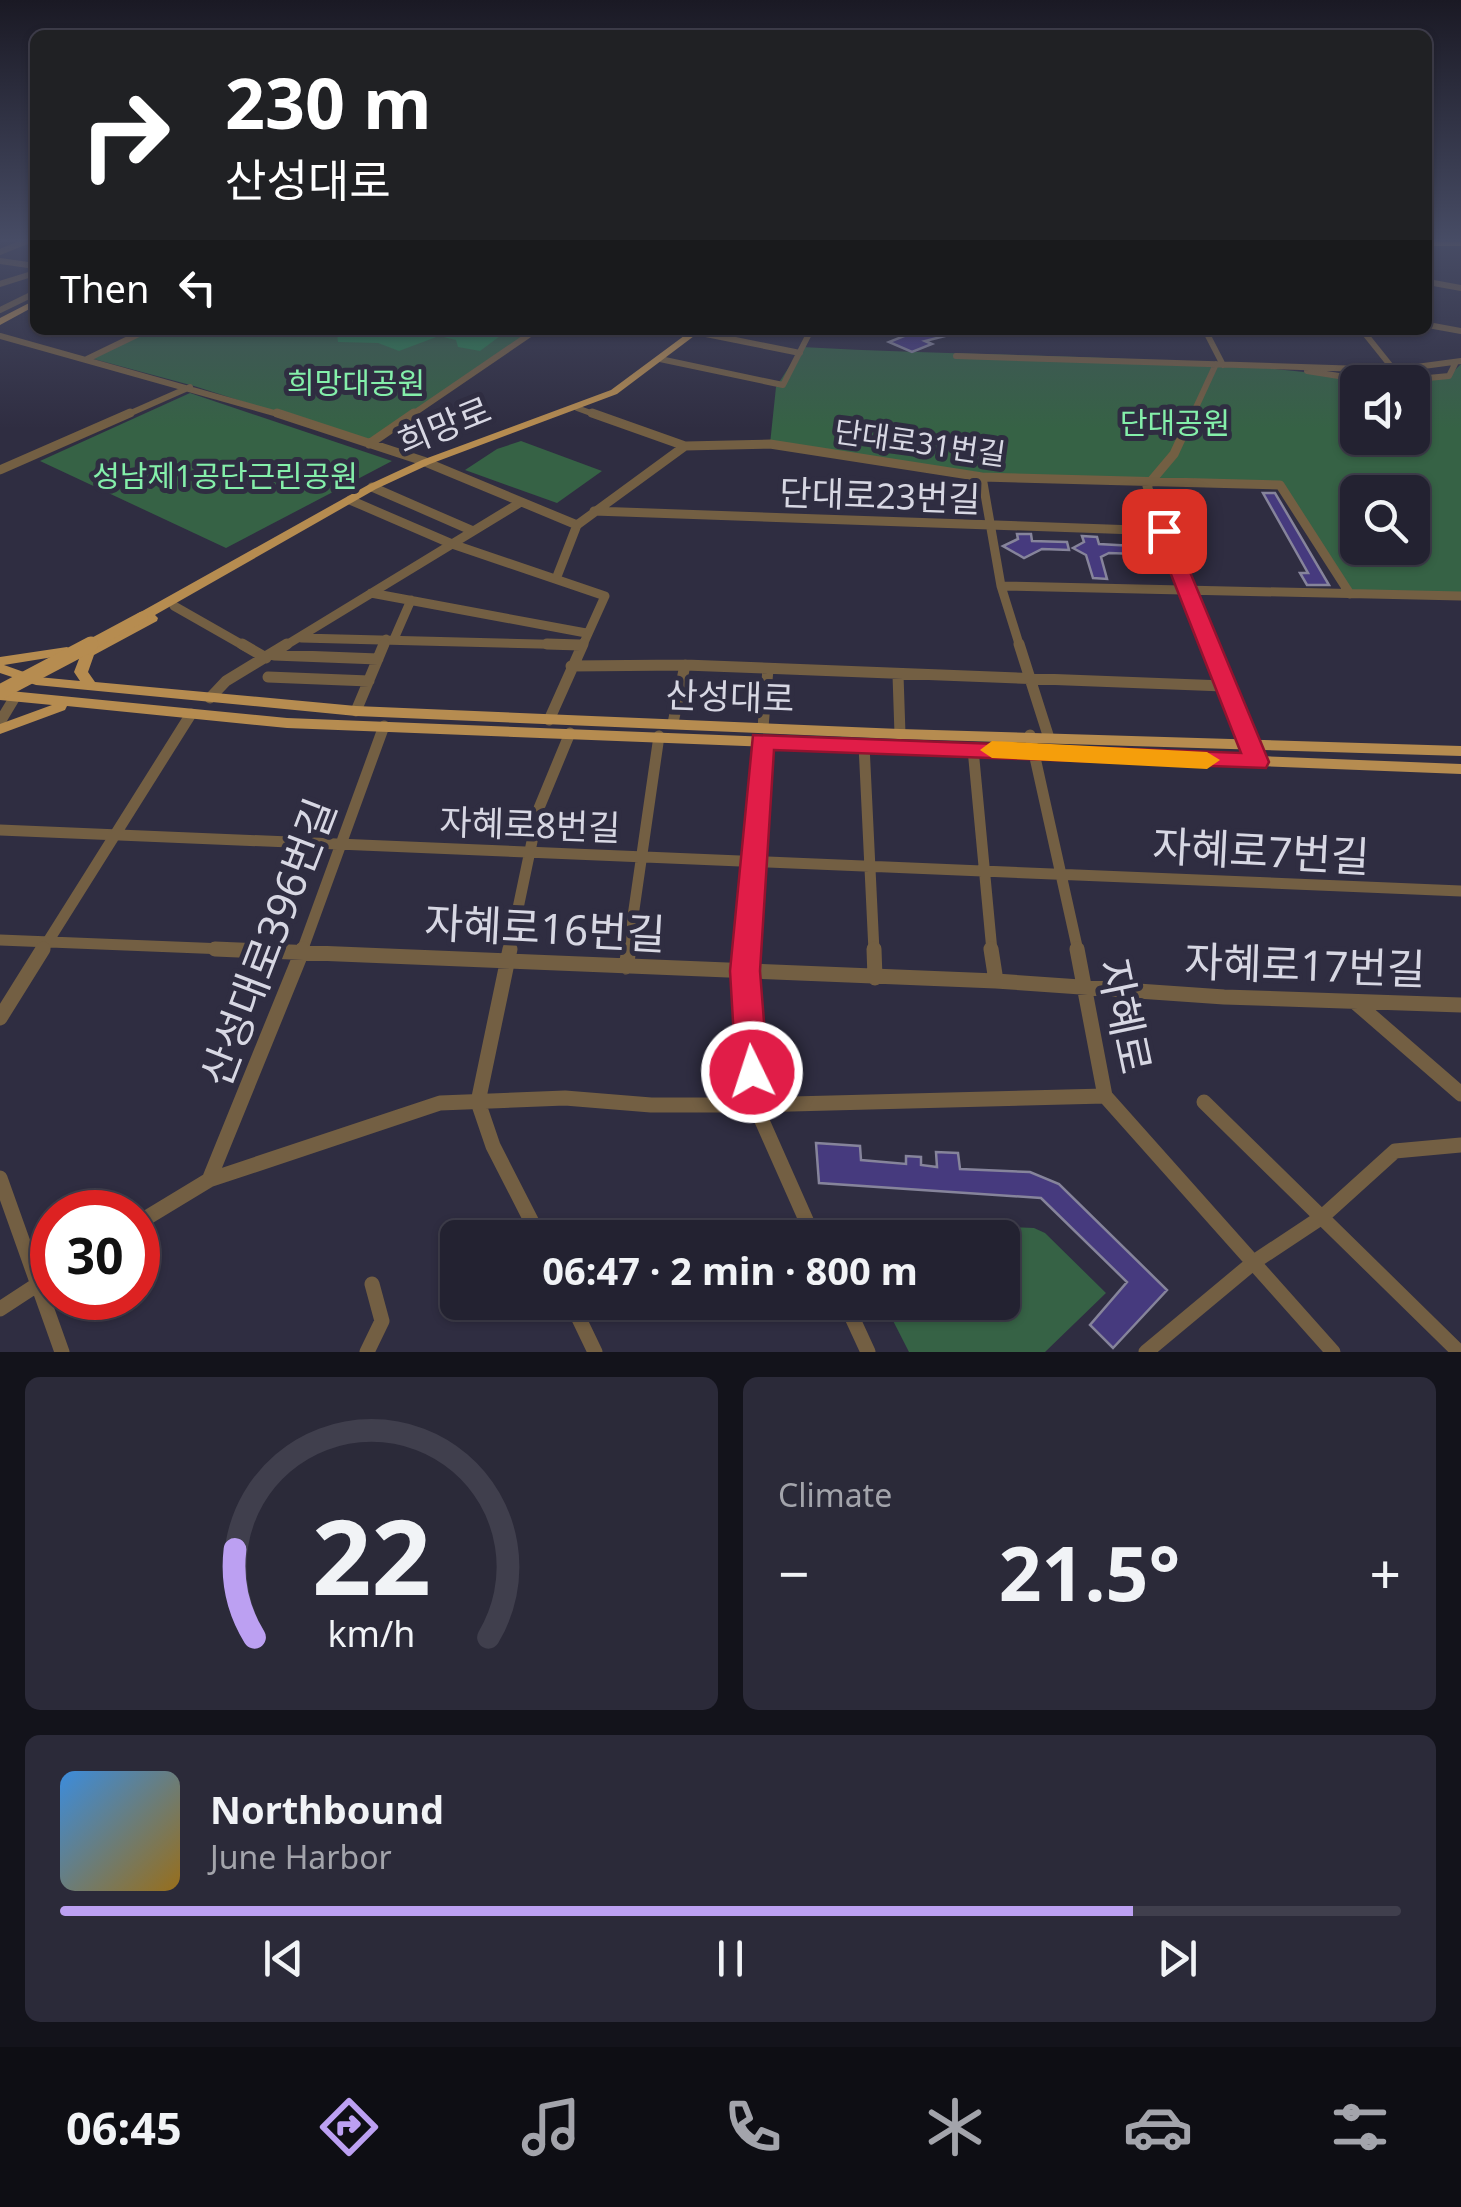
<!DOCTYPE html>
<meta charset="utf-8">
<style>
body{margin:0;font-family:"Noto Sans","Noto Sans KR",sans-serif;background:#2b2a39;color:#f1f3f6;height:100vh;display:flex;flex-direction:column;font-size:38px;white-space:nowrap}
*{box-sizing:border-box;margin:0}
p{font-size:32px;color:#a3a4ab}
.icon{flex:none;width:55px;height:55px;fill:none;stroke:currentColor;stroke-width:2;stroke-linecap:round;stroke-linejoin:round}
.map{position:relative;height:1352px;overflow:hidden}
.drawer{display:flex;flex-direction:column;gap:25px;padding:25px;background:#13131b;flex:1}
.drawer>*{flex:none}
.hud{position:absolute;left:30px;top:30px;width:1402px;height:305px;border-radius:15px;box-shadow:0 2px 8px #0004,0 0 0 2px #403f4d;background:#202124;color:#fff;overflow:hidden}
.fabs{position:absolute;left:1340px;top:365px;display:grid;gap:20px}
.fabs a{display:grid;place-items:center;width:90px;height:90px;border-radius:15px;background:#232231;box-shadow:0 2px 8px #0004,0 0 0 2px #403f4d;font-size:50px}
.speed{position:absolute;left:30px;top:1190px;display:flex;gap:20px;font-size:50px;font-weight:700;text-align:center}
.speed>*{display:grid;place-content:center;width:130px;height:130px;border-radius:50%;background:#232231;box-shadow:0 2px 8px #0004,0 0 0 2px #403f4d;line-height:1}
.speed .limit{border:15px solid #d22;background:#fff;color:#111}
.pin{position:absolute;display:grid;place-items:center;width:85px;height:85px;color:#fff;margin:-42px;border-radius:20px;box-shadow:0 5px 15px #0006}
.me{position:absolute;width:110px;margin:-55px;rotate:356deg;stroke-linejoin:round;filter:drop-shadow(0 0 8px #0008)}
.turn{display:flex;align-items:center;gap:35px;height:210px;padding:0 30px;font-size:45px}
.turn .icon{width:130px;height:130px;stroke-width:2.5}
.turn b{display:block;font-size:70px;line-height:85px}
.then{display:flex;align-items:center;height:95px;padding:0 30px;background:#0003;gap:20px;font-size:38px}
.big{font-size:75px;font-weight:700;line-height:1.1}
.drawer .tile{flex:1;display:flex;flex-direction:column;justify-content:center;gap:15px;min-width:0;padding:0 35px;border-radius:15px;background:#2b2a39}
.drawer .dial{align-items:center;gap:0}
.dial svg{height:260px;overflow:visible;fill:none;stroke:#403f4d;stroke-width:7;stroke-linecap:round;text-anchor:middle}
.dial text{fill:#f1f3f6;stroke:none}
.song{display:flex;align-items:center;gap:30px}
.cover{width:120px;height:120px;border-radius:15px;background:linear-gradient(135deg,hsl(210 70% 55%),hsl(40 70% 35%))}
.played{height:10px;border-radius:5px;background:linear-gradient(90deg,#bca0f2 80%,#403f4d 80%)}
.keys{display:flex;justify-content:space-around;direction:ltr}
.heat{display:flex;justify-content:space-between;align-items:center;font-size:55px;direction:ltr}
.drawer .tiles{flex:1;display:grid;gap:25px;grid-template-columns:1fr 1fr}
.tile:last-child{grid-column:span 2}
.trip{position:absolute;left:440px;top:1220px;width:580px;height:100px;border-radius:15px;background:#232231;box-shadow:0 2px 8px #0004,0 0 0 2px #403f4d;font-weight:700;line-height:100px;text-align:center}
.menu{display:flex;height:160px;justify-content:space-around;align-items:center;background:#0e0e14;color:#a3a4ab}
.menu .icon{width:70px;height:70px}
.menu .on{color:#bca0f2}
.menu b{font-size:45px;color:#f1f3f6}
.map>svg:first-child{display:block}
</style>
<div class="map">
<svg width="1461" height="1352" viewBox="0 0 1461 1352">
<rect width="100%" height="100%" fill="#2f2d41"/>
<!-- green -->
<path fill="#366245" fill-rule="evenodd" d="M149,330H533L369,442L194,386L90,358Z
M802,347C993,358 1188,352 1377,382H1358V438H1412V382L1449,376L1461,364V595L1351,590L1282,484L983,473L770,444L776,387ZM1358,492H1412V548H1358Z
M190,393L392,461L226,548L40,461Z
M521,441L602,471L557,503L465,470L497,449Z
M842,1220L1034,1228L1045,1233L1106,1293L1045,1352H909L884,1303L1002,1302V1238L851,1237Z"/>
<!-- forest -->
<path fill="#2b7d4d" d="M350,330H508L480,351L458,347L456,340L439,336L399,351L378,343L338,342L337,334Z"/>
<!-- building -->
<path fill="#463a7e" stroke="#86849b" stroke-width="2.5" d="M919,330H957V333L925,341L932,344L912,352L889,342Z
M1263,493H1275L1329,585H1307L1300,573H1308Z
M1017,534H1031L1032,541L1067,542L1069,550L1042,549L1024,558L1003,546L1018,539Z
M1082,536L1097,537L1099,544L1134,546L1137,554L1109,553L1101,557L1107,579L1093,578L1086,555L1073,548L1084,542Z
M816,1143L860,1146L861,1160L906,1164V1156L921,1157V1165L937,1167L936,1152L958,1153L960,1169L1030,1172L1059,1184L1167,1290L1113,1348L1090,1325L1127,1282L1041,1198L819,1183Z"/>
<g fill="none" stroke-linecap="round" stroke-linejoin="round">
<!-- minor-far3 -->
<path stroke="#735f43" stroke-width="6" d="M0,252L32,239
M0,261L35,266
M1428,282L1461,288
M0,284L35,273
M0,310L35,293
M1428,325L1461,331
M1205,330L1223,365
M1362,330L1394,370
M696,332L800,353
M0,336L285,416
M956,356L1394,370L1461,361
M87,359L147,330
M660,359L783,385L811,330
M1307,371L1377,382
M1386,382L1449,376L1456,362
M577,408L599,416
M124,416L190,387
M410,416L536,330
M1192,416L1216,364"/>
<!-- minor-far2 -->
<path stroke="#735f43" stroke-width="9" d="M277,413L423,461L577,525
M1193,413L1174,454L1147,486L1211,647
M369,444L414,413
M685,446L770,444L982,477L1280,485L1350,594
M0,470L130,413
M982,477L1001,586L1020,647
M372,487L473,531
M350,500L452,544L605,596L582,647
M594,511L1164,531
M556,579L577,525L685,446L592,413
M1001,586L1461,596
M371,593L586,633
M174,606L246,647
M301,638L580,645
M394,639L411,600
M283,647L521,502
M383,647L386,639"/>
<!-- minor-far1 -->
<path stroke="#735f43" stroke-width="11" d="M242,644L266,658
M547,644L580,645
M1019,644L1048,735
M1210,644L1257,762
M274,655L378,659
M571,666L685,665L1224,686
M898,675L900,734
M268,677L369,681
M210,698L226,681L287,644
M356,711L384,644
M549,720L583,644
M0,722L15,697
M673,723L685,665
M763,727L768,669
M1030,735L1078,951
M864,745L874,951
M973,749L992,951
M0,830L1461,891
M0,940L276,951
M42,951L191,714
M302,951L384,726
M509,951L539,808L570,733
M628,951L659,736
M746,951L762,741"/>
<!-- minor -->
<path stroke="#735f43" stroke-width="15" d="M215,949L996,981L1224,997L1461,1005
M510,949L478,1102L493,1146L540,1238
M747,949L755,1105L814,1238
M874,949L875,978
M991,949L996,981
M1077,949L1105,1096L1333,1352
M626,967L629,949
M1355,1002L1461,1094
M0,1018L43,949
M1204,1102L1459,1352
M0,1178L62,1352
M209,1180L303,949
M138,1223L209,1180L440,1103L565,1098L651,1105H755L1105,1096
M571,1302L595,1352
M845,1302L868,1352
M0,1309L52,1275
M367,1352L382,1321L372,1284
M1146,1352L1254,1262L1322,1217L1395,1151L1461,1145"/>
<!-- major -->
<path fill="#b68c50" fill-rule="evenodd" d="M1428,242H1461V246H1428Z
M35,300V306L0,325V318Z
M692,330H702L617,394L430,464L376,489L155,615L158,618L157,621L94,655L88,672L95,682L356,706L900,729L1461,746V756L900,739L356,716L36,685L0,673V657L67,647L74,651L72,654L4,665L38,677L80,681L74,672L79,659L76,656L78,653L139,620L136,617L137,614L368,485L422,460L611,390Z
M0,690L287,718L1461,764V774L287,728L67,706L65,710L0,734V724L52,705L0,700Z"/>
<!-- major-bridge-far1 -->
<path stroke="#b68c50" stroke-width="11" d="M86,647L142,617"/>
<!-- major-bridge -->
<path stroke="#b68c50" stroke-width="15" d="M0,692L91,644"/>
</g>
<!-- sky -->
<linearGradient id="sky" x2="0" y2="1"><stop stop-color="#1a1924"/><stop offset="0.56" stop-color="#474c65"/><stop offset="1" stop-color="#474c65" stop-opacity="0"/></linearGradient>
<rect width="1461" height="429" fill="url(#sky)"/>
<!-- route -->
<path fill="#e11d48" stroke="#92132f" stroke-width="2.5" d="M1164,525L1173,531L1269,762L1266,768L774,750L760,971L768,1072L763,1082L752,1086L741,1082L736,1072L730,971L753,735L1241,753L1154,531Z"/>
<!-- slow -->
<path fill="#f59e0b" d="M992,741L1207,752L1220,760L1207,769L992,758L980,750Z"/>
<g text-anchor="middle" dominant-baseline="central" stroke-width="10" stroke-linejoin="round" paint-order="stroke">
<!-- far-park labels -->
<g font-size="30" fill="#84efaa" stroke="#2f2d41">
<text x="356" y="382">희망대공원</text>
<text x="1175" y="422">단대공원</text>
<text x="225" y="475">성남제1공단근린공원</text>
</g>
<!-- far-street labels -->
<g font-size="30" fill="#d7d7e3" stroke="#2f2d41">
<text transform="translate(920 442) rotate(8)">단대로31번길</text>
</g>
<!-- street labels -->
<g font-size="35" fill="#d7d7e3" stroke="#2f2d41">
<text transform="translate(444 425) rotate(-22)">희망로</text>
<text transform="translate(880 495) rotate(2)">단대로23번길</text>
<text transform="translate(730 696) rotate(2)">산성대로</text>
<text transform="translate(530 824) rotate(2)">자혜로8번길</text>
</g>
<!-- near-street labels -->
<g font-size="42" fill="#d7d7e3" stroke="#2f2d41">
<text transform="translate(1261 850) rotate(3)">자혜로7번길</text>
<text transform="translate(545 927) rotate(3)">자혜로16번길</text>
<text transform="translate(267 942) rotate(-69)">산성대로396번길</text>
<text transform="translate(1305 964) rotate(2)">자혜로17번길</text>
<text transform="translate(1126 1016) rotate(78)">자혜로</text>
</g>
</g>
</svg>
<div class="fabs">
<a><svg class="icon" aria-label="sound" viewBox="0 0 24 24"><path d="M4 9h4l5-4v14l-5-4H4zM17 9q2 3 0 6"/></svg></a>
<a><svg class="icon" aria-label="search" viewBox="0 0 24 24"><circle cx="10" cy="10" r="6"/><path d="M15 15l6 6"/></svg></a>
</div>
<div class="speed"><div class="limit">30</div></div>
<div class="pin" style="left:1164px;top:531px;background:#d93025"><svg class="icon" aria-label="arrive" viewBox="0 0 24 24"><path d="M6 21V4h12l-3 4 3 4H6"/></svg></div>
<svg class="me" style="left:752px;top:1072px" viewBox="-20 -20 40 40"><circle r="17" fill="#e11d48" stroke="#fff" stroke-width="3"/><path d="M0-11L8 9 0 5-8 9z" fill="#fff"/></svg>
<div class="trip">06:47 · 2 min · 800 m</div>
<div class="hud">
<div class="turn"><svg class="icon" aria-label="right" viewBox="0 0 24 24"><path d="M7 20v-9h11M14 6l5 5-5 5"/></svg><div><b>230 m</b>산성대로</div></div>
<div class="then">Then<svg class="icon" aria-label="left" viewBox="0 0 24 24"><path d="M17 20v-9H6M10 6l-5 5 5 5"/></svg></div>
</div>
</div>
<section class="drawer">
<div class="tiles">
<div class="tile dial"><svg viewBox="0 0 100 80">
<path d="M14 69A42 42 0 1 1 86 69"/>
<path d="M14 69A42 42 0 0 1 8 42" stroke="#bca0f2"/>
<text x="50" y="56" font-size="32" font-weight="700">22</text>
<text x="50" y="72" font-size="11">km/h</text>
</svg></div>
<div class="tile"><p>Climate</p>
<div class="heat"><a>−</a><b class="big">21.5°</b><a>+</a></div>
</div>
<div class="tile">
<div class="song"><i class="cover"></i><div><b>Northbound</b><p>June Harbor</p></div></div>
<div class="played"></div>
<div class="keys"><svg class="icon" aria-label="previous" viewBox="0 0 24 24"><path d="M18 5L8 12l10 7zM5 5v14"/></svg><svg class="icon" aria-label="pause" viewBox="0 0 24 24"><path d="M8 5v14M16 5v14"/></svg><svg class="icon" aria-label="next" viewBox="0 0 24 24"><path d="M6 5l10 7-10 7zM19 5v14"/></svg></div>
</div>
</div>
</section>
<nav class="menu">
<b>06:45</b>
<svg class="icon on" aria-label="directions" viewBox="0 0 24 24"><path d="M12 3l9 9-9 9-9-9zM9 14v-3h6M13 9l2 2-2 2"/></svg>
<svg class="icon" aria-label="music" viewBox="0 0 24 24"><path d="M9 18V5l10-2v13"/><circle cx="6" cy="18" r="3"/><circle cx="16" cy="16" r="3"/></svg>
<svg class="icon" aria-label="phone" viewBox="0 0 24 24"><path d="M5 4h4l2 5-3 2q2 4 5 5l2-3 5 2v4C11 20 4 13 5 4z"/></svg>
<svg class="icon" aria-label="climate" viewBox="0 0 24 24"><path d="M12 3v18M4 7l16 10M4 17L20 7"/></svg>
<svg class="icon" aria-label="car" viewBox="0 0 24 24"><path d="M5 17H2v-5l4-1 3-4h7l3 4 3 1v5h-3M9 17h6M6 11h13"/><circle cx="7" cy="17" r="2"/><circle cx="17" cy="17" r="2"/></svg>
<svg class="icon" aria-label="filters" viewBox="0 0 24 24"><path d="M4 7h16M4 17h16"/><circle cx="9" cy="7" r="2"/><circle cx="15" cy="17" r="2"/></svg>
</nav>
